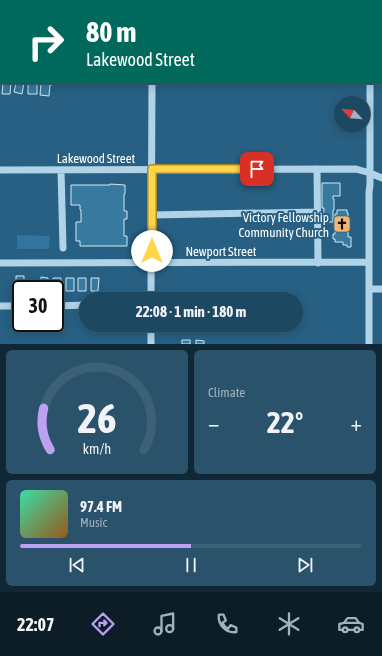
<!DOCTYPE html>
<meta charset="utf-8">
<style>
body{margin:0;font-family:"Asap Condensed",sans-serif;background:#2a526b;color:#f1f3f6;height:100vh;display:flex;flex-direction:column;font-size:15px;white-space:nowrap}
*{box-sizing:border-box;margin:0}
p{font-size:13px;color:#a0b2be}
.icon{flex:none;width:22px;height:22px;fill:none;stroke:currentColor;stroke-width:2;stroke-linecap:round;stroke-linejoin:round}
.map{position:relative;height:344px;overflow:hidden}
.details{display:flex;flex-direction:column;gap:6px;padding:6px;background:#102836;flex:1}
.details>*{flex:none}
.banner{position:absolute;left:0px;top:0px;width:382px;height:84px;box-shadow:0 2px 10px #0003,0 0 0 1px #3b6077;background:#00695c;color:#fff;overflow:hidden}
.needle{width:26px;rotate:296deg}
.buttons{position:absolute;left:334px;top:96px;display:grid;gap:8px}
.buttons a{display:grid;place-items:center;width:36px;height:36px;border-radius:50%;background:#1d4862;box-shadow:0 2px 10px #0003,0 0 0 1px #3b6077;font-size:20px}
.speed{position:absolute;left:12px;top:280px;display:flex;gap:8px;font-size:20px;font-weight:700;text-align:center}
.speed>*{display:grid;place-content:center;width:52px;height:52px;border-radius:50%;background:#1d4862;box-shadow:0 2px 10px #0003,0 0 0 1px #3b6077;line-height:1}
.speed .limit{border:2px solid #111;border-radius:6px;background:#fff;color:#111}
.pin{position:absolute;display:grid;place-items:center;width:34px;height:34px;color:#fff;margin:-17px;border-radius:8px;box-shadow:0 2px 6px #0006}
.me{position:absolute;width:44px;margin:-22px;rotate:0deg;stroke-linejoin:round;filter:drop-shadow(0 0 3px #0008)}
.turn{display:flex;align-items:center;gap:14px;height:84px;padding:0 20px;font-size:18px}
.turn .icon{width:52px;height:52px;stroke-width:2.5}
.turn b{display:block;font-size:28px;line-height:34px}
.big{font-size:30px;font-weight:700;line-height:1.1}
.details .widget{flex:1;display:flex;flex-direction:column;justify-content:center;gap:6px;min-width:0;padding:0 14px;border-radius:6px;background:#2a526b}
.details .dial{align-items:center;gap:0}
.dial svg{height:104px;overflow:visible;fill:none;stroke:#3b6077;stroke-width:7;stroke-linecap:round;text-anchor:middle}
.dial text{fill:#f1f3f6;stroke:none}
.song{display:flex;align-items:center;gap:12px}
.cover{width:48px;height:48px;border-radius:6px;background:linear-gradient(135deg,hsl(160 70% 55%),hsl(30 70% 35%))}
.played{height:4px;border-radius:2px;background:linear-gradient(90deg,#bca0f2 50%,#3b6077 50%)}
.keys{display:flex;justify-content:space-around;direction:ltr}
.heat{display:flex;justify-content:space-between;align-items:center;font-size:22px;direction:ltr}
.details .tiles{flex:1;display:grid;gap:6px;grid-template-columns:1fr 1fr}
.widget:last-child{grid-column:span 2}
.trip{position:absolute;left:79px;top:292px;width:224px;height:40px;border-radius:20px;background:#1d4862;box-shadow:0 2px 10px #0003,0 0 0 1px #3b6077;font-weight:700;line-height:40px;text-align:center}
.tab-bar{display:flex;height:64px;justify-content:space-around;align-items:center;background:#0c1d27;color:#a0b2be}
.tab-bar .icon{width:28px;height:28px}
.tab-bar .current{color:#bca0f2}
.tab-bar b{font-size:18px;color:#f1f3f6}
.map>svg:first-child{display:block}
</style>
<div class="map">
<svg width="382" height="344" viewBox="0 0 382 344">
<rect width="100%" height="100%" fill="#276083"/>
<!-- green -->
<path fill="#32749b" d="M17,235L50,236L49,249H17Z"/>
<!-- building -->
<path fill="#3879a0" stroke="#d4e9f6" d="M3,83H11L10,94H2Z
M16,83H24L22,94L14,92Z
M28,83H37V94H28Z
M41,83H52V85H50L49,96L40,95Z
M322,183H340V196H333V199H334V210H333V222H323L324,208H322Z
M110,184L125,185V194H124V211H127V219H124V236H127V246H80V241H76V222H81V210H80V205H71V185H110Z
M337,210H347V213H348V237H351V247H347V245H343V242H335V239H333V234H335V214H337Z
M16,276H24V289H16Z
M41,277L48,278V289H40Z
M53,278H61V286H53Z
M66,278H74V291H66Z
M78,278H86V291H78Z
M91,278H99L98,291H91Z
M182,340H190V344H182Z
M196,340L204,341V344H196Z"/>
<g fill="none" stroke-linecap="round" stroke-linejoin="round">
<!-- minor -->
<path stroke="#b1d3e7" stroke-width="7" d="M152,1V0
M370,1V0
M0,55H1
M381,59L382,60
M317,169L318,263
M0,170L356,169L370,173L382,178
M61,170L63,248
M152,215L317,212
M0,263L369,262
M369,289H382
M151,299L152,83
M0,306H21
M55,306L86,305
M151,344V325
M369,344V192L370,185V83"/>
</g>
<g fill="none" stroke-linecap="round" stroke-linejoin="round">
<defs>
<path id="route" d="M152,251V169H257"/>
</defs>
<!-- route casing -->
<use href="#route" stroke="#a68a30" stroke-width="10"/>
<!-- route -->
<use href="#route" stroke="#ffd54a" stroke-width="7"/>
</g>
<!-- icons -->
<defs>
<symbol id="church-square" viewBox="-11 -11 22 22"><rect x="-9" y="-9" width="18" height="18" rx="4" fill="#efb677" stroke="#276083"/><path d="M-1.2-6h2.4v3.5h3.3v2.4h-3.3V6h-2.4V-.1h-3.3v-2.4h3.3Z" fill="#111"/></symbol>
</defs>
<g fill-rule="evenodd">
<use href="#church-square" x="332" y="214" width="20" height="20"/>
</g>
<g text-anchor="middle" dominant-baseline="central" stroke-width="4" stroke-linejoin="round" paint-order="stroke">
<!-- street labels -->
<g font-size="13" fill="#fff" stroke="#276083">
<text x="96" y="158">Lakewood Street</text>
<text x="221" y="251">Newport Street</text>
</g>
<!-- poi labels -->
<g font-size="13" fill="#fff" stroke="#276083" text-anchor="end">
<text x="329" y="217">Victory Fellowship<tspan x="329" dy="15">Community Church</tspan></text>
</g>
</g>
</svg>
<div class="buttons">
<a><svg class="needle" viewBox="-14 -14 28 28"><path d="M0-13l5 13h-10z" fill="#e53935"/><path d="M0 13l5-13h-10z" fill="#a0b2be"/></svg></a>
</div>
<div class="speed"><div class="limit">30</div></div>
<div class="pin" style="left:257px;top:169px;background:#d93025"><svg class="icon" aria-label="arrive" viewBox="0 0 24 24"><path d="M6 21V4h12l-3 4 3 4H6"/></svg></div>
<svg class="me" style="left:152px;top:251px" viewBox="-20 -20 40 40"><circle r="19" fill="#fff"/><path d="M0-13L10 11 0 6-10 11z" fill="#ffd54a"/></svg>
<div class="trip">22:08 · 1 min · 180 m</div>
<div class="banner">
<div class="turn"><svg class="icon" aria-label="right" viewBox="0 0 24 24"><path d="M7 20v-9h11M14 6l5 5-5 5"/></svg><div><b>80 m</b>Lakewood Street</div></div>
</div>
</div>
<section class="details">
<div class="tiles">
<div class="widget dial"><svg viewBox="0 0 100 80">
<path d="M14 69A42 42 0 1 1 86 69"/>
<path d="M14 69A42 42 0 0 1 9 37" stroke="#bca0f2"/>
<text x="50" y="56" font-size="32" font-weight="700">26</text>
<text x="50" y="72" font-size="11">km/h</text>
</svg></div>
<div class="widget"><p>Climate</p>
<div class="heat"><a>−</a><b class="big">22°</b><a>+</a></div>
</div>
<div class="widget">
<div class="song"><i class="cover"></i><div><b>97.4 FM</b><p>Music</p></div></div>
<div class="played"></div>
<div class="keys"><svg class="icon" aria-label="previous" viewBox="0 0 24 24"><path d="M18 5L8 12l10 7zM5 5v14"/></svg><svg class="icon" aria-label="pause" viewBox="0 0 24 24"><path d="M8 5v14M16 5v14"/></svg><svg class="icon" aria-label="next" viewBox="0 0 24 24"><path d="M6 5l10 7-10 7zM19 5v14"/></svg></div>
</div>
</div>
</section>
<nav class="tab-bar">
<b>22:07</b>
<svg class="icon current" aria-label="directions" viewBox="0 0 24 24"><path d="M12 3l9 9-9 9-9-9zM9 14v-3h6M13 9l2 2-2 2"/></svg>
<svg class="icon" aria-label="music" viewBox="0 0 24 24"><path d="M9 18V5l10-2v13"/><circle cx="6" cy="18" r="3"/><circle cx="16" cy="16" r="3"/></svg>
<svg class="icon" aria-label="phone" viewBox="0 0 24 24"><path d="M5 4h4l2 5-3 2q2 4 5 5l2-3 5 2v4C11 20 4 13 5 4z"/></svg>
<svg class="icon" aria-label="climate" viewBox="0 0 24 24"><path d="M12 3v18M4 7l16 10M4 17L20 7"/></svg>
<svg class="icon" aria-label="car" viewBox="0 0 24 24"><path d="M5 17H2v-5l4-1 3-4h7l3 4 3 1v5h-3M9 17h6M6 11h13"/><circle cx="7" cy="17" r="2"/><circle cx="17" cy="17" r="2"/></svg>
</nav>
